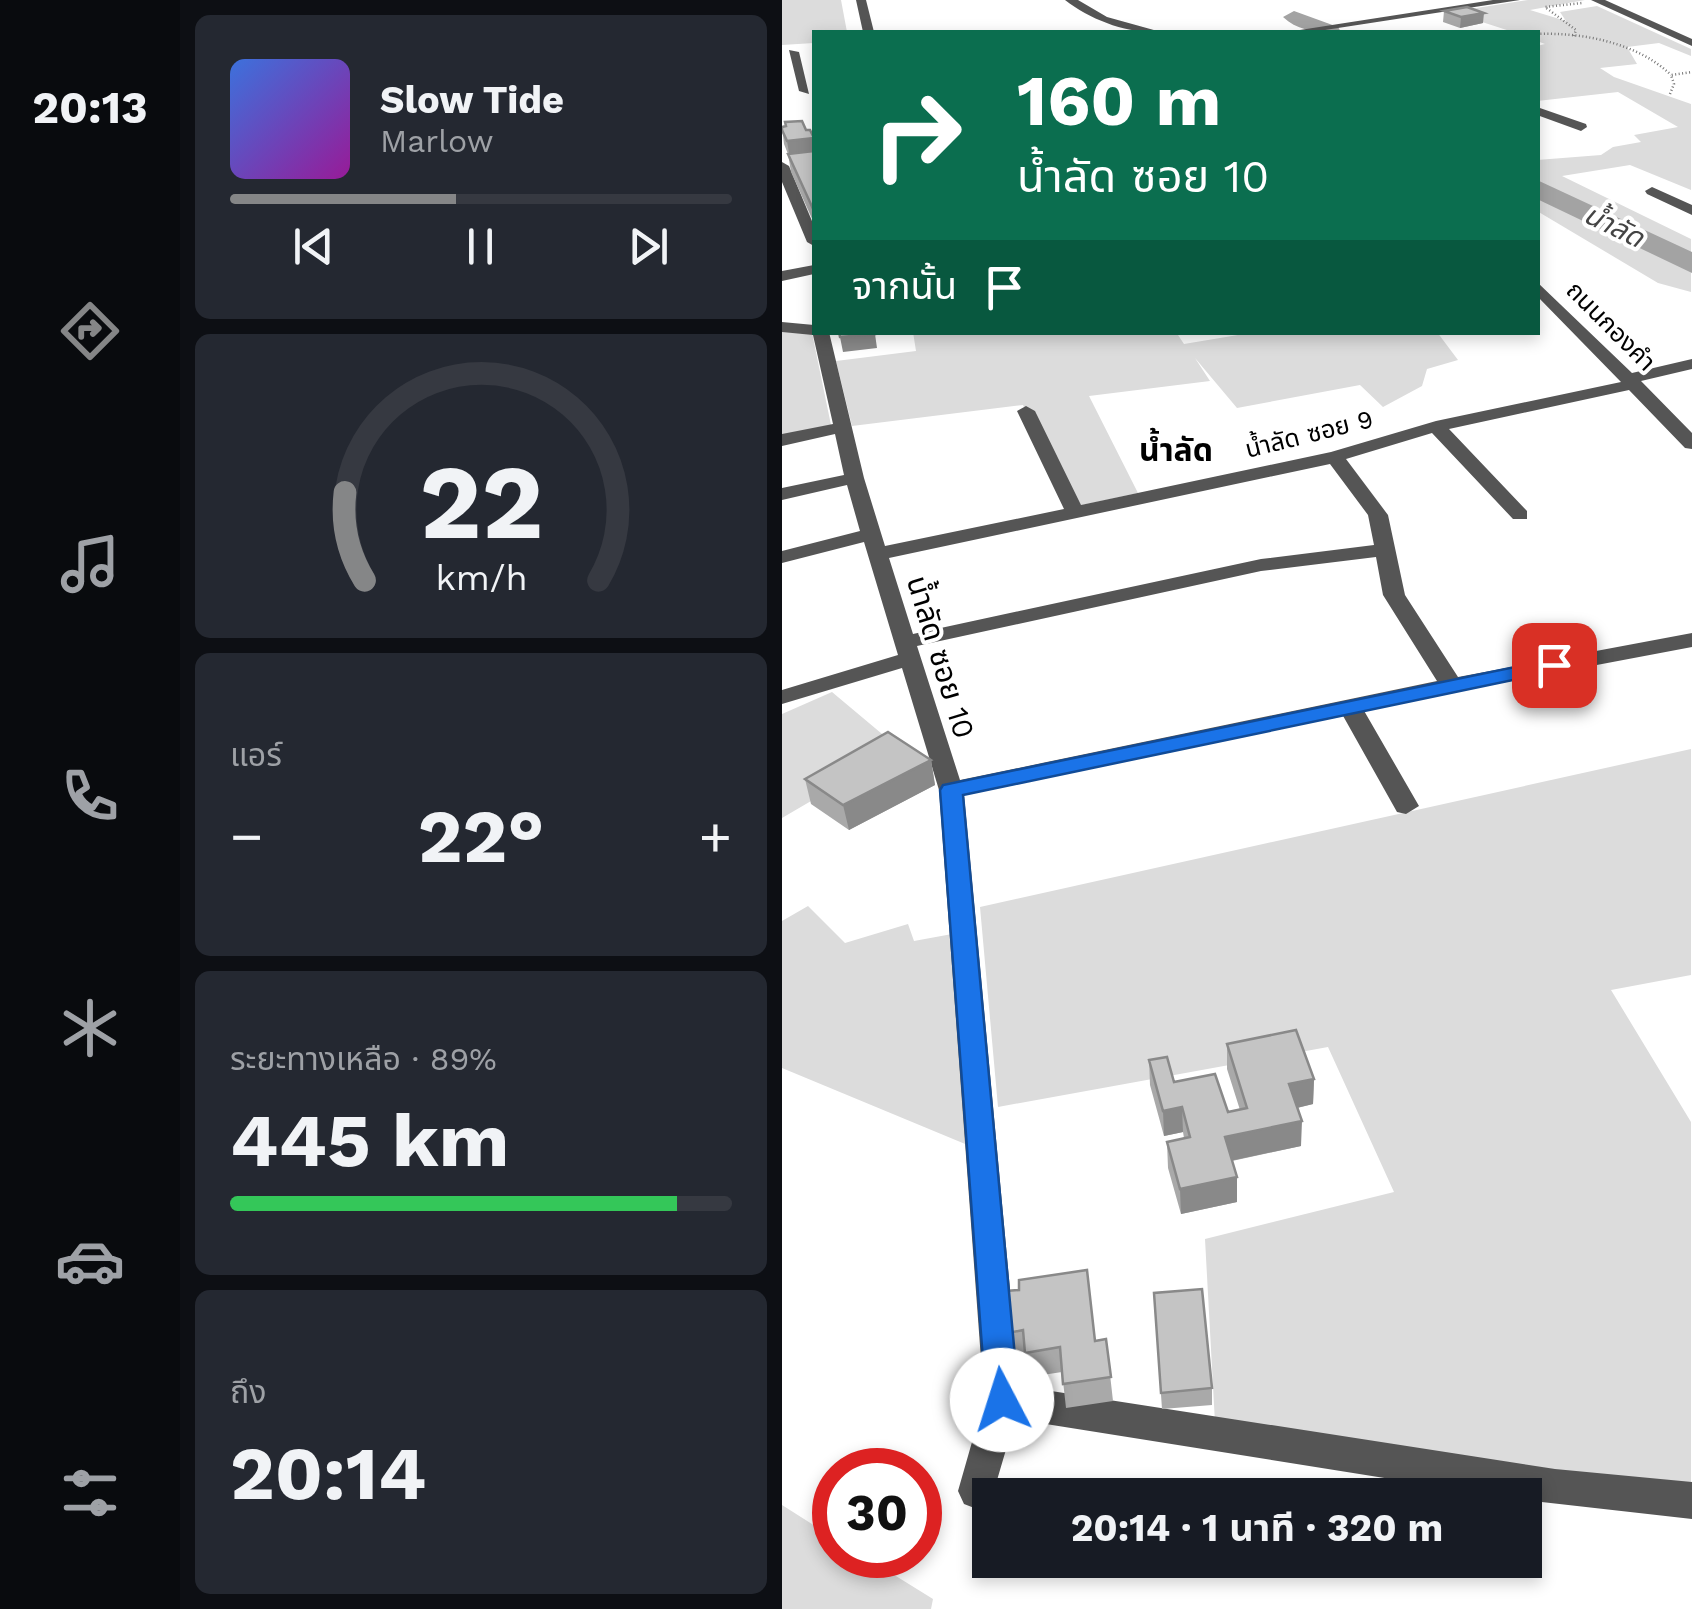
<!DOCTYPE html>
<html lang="th">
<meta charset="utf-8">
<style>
body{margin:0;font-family:"Work Sans","Noto Sans Thai",sans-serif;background:#242831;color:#f1f3f6;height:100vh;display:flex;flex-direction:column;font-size:38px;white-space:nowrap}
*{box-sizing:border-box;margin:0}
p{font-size:32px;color:#9ea1a6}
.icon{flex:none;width:55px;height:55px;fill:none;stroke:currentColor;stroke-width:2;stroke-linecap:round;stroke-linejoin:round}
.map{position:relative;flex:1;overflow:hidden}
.panel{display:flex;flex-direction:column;gap:15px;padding:15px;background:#0d0f14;width:602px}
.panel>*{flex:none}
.hud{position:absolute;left:30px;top:30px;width:728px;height:305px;border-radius:0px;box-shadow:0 5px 15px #0003;background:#0b6e4f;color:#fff;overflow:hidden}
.speed{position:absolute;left:30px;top:1448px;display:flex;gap:20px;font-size:50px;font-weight:700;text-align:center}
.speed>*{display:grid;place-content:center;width:130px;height:130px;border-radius:50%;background:#171b24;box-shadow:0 5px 15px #0003;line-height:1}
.speed .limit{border:15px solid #d22;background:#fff;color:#111}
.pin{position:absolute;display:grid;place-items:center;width:85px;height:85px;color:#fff;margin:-42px;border-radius:20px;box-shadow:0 5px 15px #0006}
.me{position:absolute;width:110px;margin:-55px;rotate:355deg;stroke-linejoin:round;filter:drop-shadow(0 0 8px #0008)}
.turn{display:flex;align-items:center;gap:35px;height:210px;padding:0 40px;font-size:45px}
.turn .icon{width:130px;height:130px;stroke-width:2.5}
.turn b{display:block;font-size:70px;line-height:85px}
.then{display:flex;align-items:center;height:95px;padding:0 40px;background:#0003;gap:20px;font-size:38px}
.big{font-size:75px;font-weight:700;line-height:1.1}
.panel .tile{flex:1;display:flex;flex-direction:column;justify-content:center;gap:15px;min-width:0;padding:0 35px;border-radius:15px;background:#242831}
.panel .dial{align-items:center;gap:0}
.dial svg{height:260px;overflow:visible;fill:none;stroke:#363941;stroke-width:7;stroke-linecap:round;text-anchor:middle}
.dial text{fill:#f1f3f6;stroke:none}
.song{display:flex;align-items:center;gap:30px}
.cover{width:120px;height:120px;border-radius:15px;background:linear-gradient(135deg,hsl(220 70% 55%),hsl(300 70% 35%))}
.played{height:10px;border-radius:5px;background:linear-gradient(90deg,#858687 45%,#363941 45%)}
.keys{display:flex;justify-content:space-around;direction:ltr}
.heat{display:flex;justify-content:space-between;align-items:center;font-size:55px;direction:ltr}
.charge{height:15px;border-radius:8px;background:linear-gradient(90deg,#34c759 89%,#363941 0)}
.trip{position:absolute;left:190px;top:1478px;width:570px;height:100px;border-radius:0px;background:#171b24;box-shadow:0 5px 15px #0003;font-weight:700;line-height:100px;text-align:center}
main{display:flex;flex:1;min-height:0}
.tab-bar{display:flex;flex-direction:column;width:180px;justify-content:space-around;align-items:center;background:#090b0e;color:#9ea1a6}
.tab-bar .icon{width:70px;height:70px}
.tab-bar .on{color:#858687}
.tab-bar b{font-size:45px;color:#f1f3f6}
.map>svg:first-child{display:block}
</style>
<main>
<nav class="tab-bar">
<b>20:13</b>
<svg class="icon on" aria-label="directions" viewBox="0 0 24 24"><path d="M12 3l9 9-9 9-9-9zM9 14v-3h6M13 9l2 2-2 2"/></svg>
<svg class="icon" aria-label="music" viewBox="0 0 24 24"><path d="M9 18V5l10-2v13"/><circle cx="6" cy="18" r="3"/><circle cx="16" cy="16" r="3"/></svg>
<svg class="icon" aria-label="phone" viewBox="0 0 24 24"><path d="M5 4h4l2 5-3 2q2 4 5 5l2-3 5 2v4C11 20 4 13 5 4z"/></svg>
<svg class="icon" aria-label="climate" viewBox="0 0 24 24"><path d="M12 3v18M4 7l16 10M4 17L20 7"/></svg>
<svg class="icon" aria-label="car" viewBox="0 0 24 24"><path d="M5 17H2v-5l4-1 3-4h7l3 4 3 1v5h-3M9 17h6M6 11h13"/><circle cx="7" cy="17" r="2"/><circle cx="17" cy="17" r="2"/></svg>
<svg class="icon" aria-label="filters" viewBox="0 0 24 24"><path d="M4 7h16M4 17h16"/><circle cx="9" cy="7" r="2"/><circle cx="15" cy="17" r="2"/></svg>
</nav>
<section class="panel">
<div class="tile">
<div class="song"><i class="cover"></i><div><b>Slow Tide</b><p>Marlow</p></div></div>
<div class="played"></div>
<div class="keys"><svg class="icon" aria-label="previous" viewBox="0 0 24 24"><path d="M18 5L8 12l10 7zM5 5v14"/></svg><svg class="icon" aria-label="pause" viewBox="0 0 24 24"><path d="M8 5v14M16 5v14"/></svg><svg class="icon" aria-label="next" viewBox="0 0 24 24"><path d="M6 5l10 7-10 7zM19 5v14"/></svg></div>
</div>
<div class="tile dial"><svg viewBox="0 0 100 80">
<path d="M14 69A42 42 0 1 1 86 69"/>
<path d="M14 69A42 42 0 0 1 8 42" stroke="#858687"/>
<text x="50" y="56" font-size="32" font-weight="700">22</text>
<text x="50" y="72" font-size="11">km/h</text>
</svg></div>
<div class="tile"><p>แอร์</p>
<div class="heat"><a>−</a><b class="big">22°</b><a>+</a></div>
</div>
<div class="tile"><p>ระยะทางเหลือ · 89%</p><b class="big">445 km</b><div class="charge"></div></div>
<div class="tile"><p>ถึง</p><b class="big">20:14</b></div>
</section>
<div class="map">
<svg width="910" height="1609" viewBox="0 0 910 1609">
<rect width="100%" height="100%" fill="#fff"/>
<!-- green -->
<path fill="#dcdcdc" d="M0,0H59L65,32H32V43L0,45Z
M746,0H803L748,10L784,21L778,12L815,6L909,49V56L877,43L845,47L855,64L818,68L832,77L909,104V190L848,165L780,176L909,239V292L876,283L755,211V160L819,155L831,147L859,142L852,135L896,127L836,92L755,101V46L763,44L755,41V32H731L669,12Z
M0,330L30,333L49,425L0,435Z
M131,332H394L402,344L474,332H655L676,360L645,369L640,386L601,407L578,385L455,408L413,358L428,381L307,396L356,493L291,507L241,405L70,426L54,361L134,351Z
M50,692L118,749L0,818V714Z
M909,749V975L829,990L909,1122V1488L433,1423L423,1239L612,1192L546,1047L216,1107L198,907Z
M26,906L63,943L126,924L132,941L181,932L200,1151L0,1068V921Z
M0,1505L52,1538V1555H80L151,1599L149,1609H0Z"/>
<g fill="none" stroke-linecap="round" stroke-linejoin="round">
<!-- river -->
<path fill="#a3a3a3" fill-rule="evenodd" d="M512,11L556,27L559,32C538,33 517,32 501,17Z
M755,180L910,252V273L755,199Z"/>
<!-- path -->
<path stroke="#777" stroke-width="2.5" stroke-dasharray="1 2.5" stroke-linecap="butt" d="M755,34C800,32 856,43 889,75
M792,36L794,30L763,7L800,3
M888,94L892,84L889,75L910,72"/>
<!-- minor -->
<path fill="#555" fill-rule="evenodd" d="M74,0H84L92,32H81Z
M283,0H296L325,17L379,32C345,34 309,20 283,0Z
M711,0H738L530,32H505Z
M809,0H823L910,39V46Z
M7,50L17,52L27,94L17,91Z
M755,107L804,124L805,127L799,131L755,115Z
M0,162L7,166L32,226V246L25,242L0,182Z
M870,187L910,205V215L865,194L863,191Z
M32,265V274L0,281V271Z
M755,282L850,373L910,359V369L859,381L910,433V449L903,448L847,390L667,429L745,511V519H731L650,433L564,459L606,515L623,595L676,677L910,633V647L581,709L637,806L624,814L615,812L560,714L182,795L237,1386L773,1469L910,1482V1519L742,1500V1495H709L233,1419L208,1504L195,1509L182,1504L176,1491L202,1400L157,790L120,668L0,704V690L116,655L82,542L0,563V551L78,531L65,485L0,500V488L62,475L53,434L0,446V434L51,424L31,335L0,332V322L32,325V332H47L82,478L103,546L282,509L235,411L244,406L253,411L299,505L549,452L654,421L839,382L755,296ZM548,464L586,515L592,545L479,559L131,634L107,558ZM594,557L601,595L655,681L178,780L135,646L479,571Z"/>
</g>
<!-- wall -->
<path fill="#a9a9a9" d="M662,11L701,23L678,28L661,22Z
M0,127L28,130L32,140V223L9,172L6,154L2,144Z
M149,760L153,785L67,830L29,804L23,779Z
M445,1044L532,1079L531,1104L515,1108L519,1146L450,1161L455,1202L399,1214L386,1168L385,1142L402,1138L401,1132L382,1136L368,1085L367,1060L392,1082L446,1112L458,1110L445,1069Z
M237,1290L313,1341L324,1339L331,1401L284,1408L280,1372L247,1377L243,1355L230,1357L226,1333Z
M372,1293L430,1388V1405L380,1409Z"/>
<!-- shaded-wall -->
<path fill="#898989" d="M702,13L701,23L678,28L679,17Z
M32,138V156L8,159L5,141Z
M93,334L95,348L61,352L58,337Z
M149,760L153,785L67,830L61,805Z
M532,1079L531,1104L506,1110L507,1084Z
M400,1107L401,1132L382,1136L381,1111Z
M520,1121L519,1146L443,1162V1137Z
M455,1177V1202L399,1214L398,1189Z"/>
<!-- building -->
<path fill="#c4c4c4" stroke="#898989" stroke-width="2.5" d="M685,7L702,13L679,17L662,11Z
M20,121L24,130H28L32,138L5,141L0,130V127L4,126L3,122Z
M32,151V211L6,154Z
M57,332H93V334L58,337Z
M106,732L149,760L61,805L23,779Z
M514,1030L532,1079L507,1084L520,1121L443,1137L455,1177L398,1189L385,1142L408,1137L400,1107L381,1111L367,1060L385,1057L392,1082L433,1074L446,1112L465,1108L445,1044Z
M305,1270L313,1341L324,1339L329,1377L281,1384L278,1347L243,1353L241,1330L226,1333L224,1291L237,1290V1280Z
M420,1289L430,1388L379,1393L372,1293Z"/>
<!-- route -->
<path fill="#1a73e8" stroke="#114b97" stroke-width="2.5" d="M772,659L779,661V670L181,795L237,1400L232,1411L220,1415L209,1411L204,1400L158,790L161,785Z"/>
<g text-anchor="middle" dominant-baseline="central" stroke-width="8" stroke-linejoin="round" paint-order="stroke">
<!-- far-street labels -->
<g font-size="25" fill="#000" stroke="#fff">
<text transform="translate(829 326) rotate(45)">ถนนกองคำ</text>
<text transform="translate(527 434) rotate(-14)">น้ำลัด ซอย 9</text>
</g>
<!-- far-water labels -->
<g font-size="28" font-style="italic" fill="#444" stroke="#fff">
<text transform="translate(832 226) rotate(26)">น้ำลัด</text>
</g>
<!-- street labels -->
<g font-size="30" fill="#000" stroke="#fff">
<text transform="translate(159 657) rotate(73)">น้ำลัด ซอย 10</text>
</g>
<!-- far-district labels -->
<g font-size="32" font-weight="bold" fill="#000" stroke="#fff">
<text x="394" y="450">น้ำลัด</text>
</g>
</g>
</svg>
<div class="speed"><div class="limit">30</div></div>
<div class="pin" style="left:772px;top:665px;background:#d93025"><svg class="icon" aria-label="arrive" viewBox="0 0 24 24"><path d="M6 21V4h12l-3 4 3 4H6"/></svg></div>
<svg class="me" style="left:220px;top:1400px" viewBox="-20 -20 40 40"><circle r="19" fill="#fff"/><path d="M0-13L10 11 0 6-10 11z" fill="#1a73e8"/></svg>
<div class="trip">20:14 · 1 นาที · 320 m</div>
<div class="hud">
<div class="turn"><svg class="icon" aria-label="right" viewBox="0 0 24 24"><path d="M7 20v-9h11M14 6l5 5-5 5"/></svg><div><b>160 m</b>น้ำลัด ซอย 10</div></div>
<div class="then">จากนั้น<svg class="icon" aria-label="arrive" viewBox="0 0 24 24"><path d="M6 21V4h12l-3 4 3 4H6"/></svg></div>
</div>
</div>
</main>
